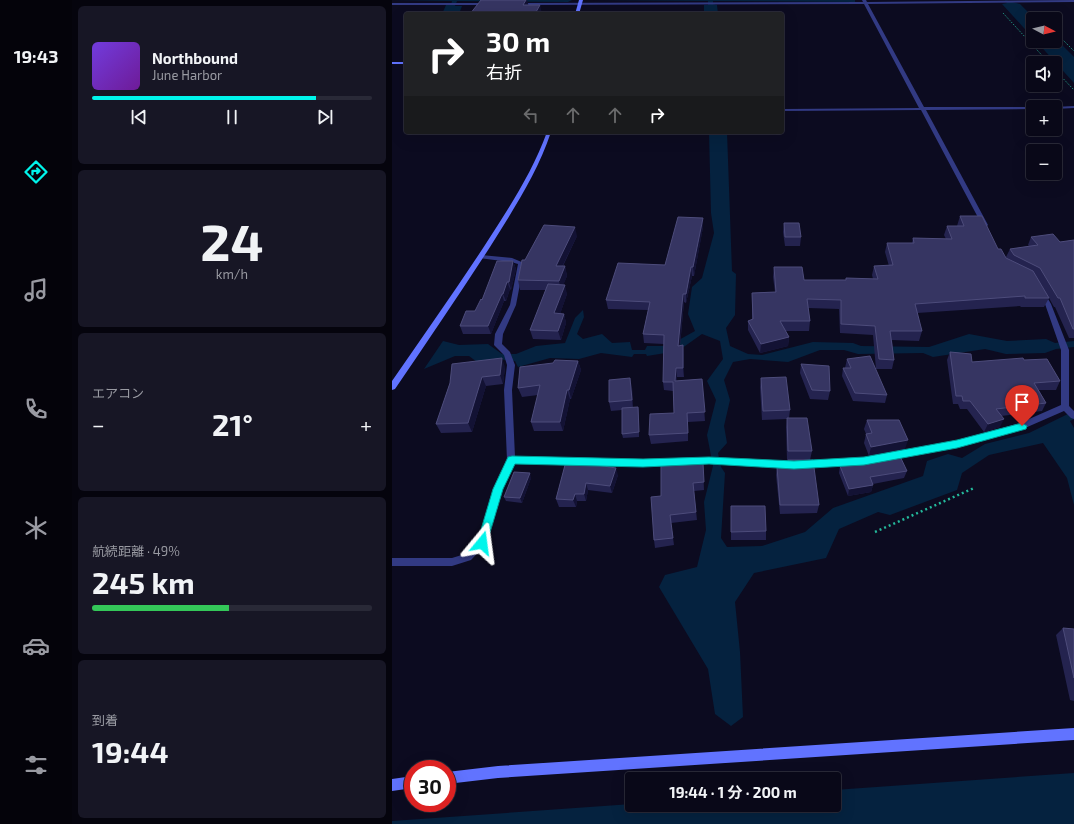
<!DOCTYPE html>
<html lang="ja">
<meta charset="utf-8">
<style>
body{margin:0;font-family:"Exo 2","Noto Sans JP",sans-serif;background:#171625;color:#f1f3f6;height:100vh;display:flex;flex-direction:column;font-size:15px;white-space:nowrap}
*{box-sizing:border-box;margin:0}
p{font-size:13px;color:#999aa2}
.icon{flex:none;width:22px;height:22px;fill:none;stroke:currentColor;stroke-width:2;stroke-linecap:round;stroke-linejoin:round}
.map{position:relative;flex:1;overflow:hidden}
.side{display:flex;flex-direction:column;gap:6px;padding:6px;background:#05040d;width:320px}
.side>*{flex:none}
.banner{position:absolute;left:12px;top:12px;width:380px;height:122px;border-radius:4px;box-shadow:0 4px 16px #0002,0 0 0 1px #292937;background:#202124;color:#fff;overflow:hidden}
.needle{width:26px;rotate:97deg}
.controls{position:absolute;left:634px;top:12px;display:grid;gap:8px}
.controls a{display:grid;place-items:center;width:36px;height:36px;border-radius:4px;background:#090818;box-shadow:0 4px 16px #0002,0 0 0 1px #292937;font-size:20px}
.speed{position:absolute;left:12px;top:760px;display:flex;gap:8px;font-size:20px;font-weight:700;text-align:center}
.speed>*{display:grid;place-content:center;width:52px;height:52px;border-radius:50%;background:#090818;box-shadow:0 4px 16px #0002,0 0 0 1px #292937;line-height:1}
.speed .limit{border:6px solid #d22;background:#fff;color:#111}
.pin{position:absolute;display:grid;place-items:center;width:34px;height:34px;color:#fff;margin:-41px -17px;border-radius:50% 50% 50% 0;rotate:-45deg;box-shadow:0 0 4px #0007}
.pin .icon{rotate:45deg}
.me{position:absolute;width:44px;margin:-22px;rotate:16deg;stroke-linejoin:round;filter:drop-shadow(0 0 3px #0008)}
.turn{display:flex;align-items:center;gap:14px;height:84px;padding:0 16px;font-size:18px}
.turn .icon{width:52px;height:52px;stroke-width:2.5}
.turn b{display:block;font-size:28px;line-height:34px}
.lanes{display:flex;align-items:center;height:38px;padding:0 16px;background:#0003;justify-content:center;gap:20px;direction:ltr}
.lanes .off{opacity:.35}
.big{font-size:30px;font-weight:700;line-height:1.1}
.side .widget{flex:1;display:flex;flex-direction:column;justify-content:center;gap:6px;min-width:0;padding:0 14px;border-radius:6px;background:#171625}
.side .dial{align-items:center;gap:0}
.dial b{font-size:52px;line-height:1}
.song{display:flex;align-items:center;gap:12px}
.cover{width:48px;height:48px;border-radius:6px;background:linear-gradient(135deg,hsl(260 70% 55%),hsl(280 70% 35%))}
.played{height:4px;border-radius:2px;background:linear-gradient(90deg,#00f5eb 80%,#292937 80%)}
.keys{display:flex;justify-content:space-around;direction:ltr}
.heat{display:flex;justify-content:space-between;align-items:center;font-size:22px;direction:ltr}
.charge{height:6px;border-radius:3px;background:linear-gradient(90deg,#34c759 49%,#292937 0)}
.trip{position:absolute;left:233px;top:772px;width:216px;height:40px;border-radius:4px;background:#090818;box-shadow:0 4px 16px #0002,0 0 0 1px #292937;font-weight:700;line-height:40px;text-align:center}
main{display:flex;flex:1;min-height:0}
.tab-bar{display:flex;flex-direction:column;width:72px;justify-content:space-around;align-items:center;background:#04030a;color:#999aa2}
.tab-bar .icon{width:28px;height:28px}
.tab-bar .on{color:#00f5eb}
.tab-bar b{font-size:18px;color:#f1f3f6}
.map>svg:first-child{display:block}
</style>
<main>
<nav class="tab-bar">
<b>19:43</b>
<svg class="icon on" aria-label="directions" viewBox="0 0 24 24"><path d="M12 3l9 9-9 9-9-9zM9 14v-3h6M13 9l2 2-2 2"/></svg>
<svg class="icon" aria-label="music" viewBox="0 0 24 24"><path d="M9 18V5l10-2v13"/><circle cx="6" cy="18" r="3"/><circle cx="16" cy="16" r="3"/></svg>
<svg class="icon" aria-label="phone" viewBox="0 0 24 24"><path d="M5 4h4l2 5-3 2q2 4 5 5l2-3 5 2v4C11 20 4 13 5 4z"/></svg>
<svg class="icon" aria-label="climate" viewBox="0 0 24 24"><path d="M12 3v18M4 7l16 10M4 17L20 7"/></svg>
<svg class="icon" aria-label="car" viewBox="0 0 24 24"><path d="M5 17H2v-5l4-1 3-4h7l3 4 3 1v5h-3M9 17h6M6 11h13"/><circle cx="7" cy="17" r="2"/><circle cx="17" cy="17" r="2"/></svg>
<svg class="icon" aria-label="filters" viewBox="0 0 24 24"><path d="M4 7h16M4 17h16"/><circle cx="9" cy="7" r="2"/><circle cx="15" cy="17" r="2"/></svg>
</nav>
<section class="side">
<div class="widget">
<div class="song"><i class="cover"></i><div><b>Northbound</b><p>June Harbor</p></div></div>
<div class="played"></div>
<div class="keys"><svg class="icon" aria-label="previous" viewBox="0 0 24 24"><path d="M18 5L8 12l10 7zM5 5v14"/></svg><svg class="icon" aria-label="pause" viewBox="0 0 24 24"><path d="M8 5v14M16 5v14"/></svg><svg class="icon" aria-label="next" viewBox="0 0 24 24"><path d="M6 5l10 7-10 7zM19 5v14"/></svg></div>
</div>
<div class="widget dial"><b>24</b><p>km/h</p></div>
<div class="widget"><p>エアコン</p>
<div class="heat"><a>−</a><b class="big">21°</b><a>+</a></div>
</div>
<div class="widget"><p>航続距離 · 49%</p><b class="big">245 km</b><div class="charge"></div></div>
<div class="widget"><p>到着</p><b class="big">19:44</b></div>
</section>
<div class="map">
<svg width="682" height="824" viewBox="0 0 682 824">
<rect width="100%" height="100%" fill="#0c0b20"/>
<!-- water -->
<path fill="#05223f" d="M0,0H180L176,2L65,1L63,6H70L67,14H50L54,5H59L60,1Z
M200,0H463V2L321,1V4L325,5L326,14H312V5H316V1Z
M613,0L628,4L643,19H641V38L610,4L615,3Z
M663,38L682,57V83L644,41H663Z
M317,132H335L340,271L344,274L343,315L334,328L338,346L356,354L370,355L421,342L461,343L469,346L537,347L577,334L615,341L654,339L663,343L682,341V347L664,349L653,353L614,354L593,349L541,357L531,353L466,354L452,350H428L396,362L358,359L341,362L332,380L338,400L332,426L335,443L326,453L329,467L333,473L329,538L335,547L370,546L413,532L441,508L531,476L535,461L556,454L570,458L593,444L637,433L682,411V419L678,421L682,428V505L675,478L651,443L597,455L570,473L565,490L498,515L486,512L447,529L434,558L362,573L343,602L348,652L351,717L339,726L323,714L316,669L267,587L273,575L305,567L314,530L312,502L321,466L315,435L324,400L315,381L331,359L328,341L310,334L286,351L255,356L254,354H242L240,357L209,353L187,359L158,358L126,367L123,361L106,359L85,362L77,356H63L32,369L51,341L67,345L96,344L110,354H124L144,346L173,343L183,318L191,310L192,317L185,334L191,339L210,334L220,343L238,342L240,350H253L255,346H276L303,331L296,314L300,287L310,278L322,233L319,213Z
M682,773V824H0V821L240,804L442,805V790Z"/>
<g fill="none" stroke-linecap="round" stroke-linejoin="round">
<!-- path-far1 -->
<path stroke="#24b99b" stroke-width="1" stroke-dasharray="1 1.5" stroke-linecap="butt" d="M642,12L650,19
M611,13L657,63
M663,32L682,51
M663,70L682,90"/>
<!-- path -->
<path stroke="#24b99b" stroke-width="2.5" stroke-dasharray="2 3" stroke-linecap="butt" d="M483,532L582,488"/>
<!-- street -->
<path fill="#323a83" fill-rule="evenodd" d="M470,0H474L475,2L682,0V2L476,4L532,107H643H641V109L534,110L596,225L595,226L593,227L590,225L529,110L390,111V109L527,108L472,4L125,5L123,4L125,3L471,2Z
M0,3H95L97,4L95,5H0Z
M682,106V108L663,109V107H661Z
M89,255L120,258L132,263L124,305L111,334L110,344L118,352L123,365L120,390L123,457L251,460L317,458L402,462L472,458L565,441L628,423L669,405V350L653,304L647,293L650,291L652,292L659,304L677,350V406L682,411V419L679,418L672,411L633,428L565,447L472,464L402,468L317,464L251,466L122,463L110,489L95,543L79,560L60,566H0V558H60L73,554L86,541L102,489L115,460L112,390L115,365L112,355L102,345L103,334L118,305L126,264L119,262L87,258L86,257Z"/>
<!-- secondary -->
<path fill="#6173ff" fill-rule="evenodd" d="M187,0H191L187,14H183Z
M0,62H14V64H0Z
M155,132H159C145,174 121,210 98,247C67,295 35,342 3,389L0,390V381C31,336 63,291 93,245C117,208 140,173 155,132Z
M682,728V740L106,778L55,784V772L106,766Z
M21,776V788L0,791V779Z"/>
</g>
<!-- wall -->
<path fill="#24234f" d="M568,216L606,249L615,259L614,257L618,249L637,246L636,245L639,237L668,242L682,240V338H677L663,307H662L657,298L652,307H629L628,306L525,313L530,331L527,341L500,340L502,360L500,369H484L481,335L448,333L447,309L416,308L418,321L417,331H393L397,337L396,346L368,353L356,330V321L360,320V293L383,292L381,277L382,267L412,280H454V278L481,279L480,275L482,266H497L493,252L495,243H520L521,238L554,239L552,235L555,226H565Z
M392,223L409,237L408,246H393L391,232Z
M311,227L302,276H300L294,303L292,302L288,346L291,345L292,377H285V381L310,379L313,421L296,422V441L259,444L257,435L282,413L281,391L272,390L271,382L272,344L252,343L251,334L256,310L216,309L214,300L273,265Z
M185,236L171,266H173L175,276L171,285L175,294L168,314H172L174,323L169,340L141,339L138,330L154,290H128L126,280L133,260Z
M121,261L124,269L119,290L118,289L114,301H112L99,334H71L68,326L83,311L90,300Z
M558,352L580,362L632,360L668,381L664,390H647L654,403L650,411L609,416L608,427L592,432L575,409H568L566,404H561L555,360Z
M455,359L495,395L493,403L461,401L450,376L451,368H453Z
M186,361L189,370L179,399H178L171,431H142L139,422L146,395L130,397L126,388Z
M409,364L438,391L436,400L418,399L408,373Z
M113,367L111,384L94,386L80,432L49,433L44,424L58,383Z
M369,378L398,410L397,418L420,451L418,460H395L394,427L395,419L370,420L368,387Z
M240,387L241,407H246L247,411V437L231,438L230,434V410L219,411L217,402Z
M475,420L513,449L477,456L472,443L474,434L472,429Z
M482,457L515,471L512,478L481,484V485L479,492L456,496L447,473L448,466L482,460Z
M396,460L427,505L425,513L388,514L384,475L385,467L396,466Z
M311,463L312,490L302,491L305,520L279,523L282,545L263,548L262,540L269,496Z
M173,465L226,475L220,493L196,490L194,501H185L184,507H167L164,499Z
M139,478L130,503L114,501L112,497Z
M339,506L374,531V540H339Z
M671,628L682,629V701L678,700L664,635Z"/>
<!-- shaded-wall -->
<path fill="#131234" d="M131,0H135L137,7L133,14Z
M148,5L150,14L144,12Z
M311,218V227L302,276L301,267Z
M183,227L185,236L166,275L164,266Z
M121,261L124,269L119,290L117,282Z
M173,266L175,276L169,291L167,281Z
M299,267L300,276L294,303V294Z
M115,282L118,289L114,301L111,294Z
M173,285L175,294L165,323L162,313Z
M110,294L112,301L99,334L96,326Z
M291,294L292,302L287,354L286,346Z
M172,314L174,323L169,340L166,331Z
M397,337L396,346L368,353L369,344Z
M291,345L292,354V377L291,368Z
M110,358L113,367L111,384L108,375Z
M186,361L189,370L179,399L177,390Z
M284,368L285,377L284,390L283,381Z
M90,377L94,386L80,432L76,423Z
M238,378L240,387L241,409L240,400Z
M175,390L178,399L171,431L168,422Z
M246,407L247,411V437V432Z
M612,419L608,427L592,432L596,424Z
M516,440L513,449L477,456L479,447Z
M224,468L226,475L220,493L218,486Z
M138,473L139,478L130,503L128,498Z
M194,483L196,490L194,501L192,494Z
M481,485L479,492L456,496L457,489Z
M183,494L185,501L184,507L181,500Z"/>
<!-- building -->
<path fill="#363562" stroke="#4d4c7b" d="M89,0H134L131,5H148L144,12L162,13V14H78Z
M568,216H590L606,249H609L614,258L641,271L657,298H633V296L523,304L530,331H498L502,360L487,359L483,326L449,324V300L415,299L418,321H388L397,337L369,344L356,321L361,319L360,293L384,292L382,267H410L412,280H454V278L486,279L482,266L501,265L495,243H522L521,238L560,239L555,226H572Z
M286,217L311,218L301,267H299L294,294H291L286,346L291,345V368H284L283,381L310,379L313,412L295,413L296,433L257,435L258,414L282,413L281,382H271L272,335L251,334L258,302L214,300L226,263L273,265Z
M392,223H407L409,237H393Z
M152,225L183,227L164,266H173L167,281L126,280L130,260H133Z
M661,234L668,242L682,240V329H681L668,298H666L648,268L622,255L618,249L646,245L639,237Z
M105,261H121L117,282H115L111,294H110L96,326H68L74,311H83L89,299L90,300Z
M156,284L173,285L162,313L172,314L166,331L138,330Z
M558,352L579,354L580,362L631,358L632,360L655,359L668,381L642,383L654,403L604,409L612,419L596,424L578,401H571L570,396H564Z
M478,356L495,395L463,393L451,368H459L455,359Z
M110,358L108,375L90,377L76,423L44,424L58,383L60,364Z
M163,360L186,361L177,390H175L168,422H139L148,385L126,388L128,367L161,363Z
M409,364L437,366L438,391L420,390Z
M394,377L398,410L371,411L369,378Z
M238,378L240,400L217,402V380Z
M246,407L247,432L230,434V408Z
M395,418H415L420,451H396Z
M475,420H507L516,440L479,447L474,434L480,433Z
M506,452L515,471L478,477L481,485L457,489L448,466L484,459L482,457Z
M396,460H421L427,505H388L385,467L397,466Z
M311,463L312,482L301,483L304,512L278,515L281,538L262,540L259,497L269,496V465Z
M173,465H205L224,468L218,486L194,483L192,494H183L181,500L164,499Z
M122,472L138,473L128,498L112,497Z
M339,506H373L374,531L339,532Z
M671,628L682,629V678Z"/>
<!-- route -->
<path fill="#00f5eb" stroke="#009f99" d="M630,423L635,426L634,429L565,448L472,465L402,469L317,464L251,467L123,464L111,489L94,546L90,548L87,546L85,543L101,489L116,457L120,456L251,459L317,457L402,461L472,457L565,440Z"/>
</svg>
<div class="controls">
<a><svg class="needle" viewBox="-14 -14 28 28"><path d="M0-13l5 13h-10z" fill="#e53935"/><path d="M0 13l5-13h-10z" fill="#999aa2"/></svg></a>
<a><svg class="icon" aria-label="sound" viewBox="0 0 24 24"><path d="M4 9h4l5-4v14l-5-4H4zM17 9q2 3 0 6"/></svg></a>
<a>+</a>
<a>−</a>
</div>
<div class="speed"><div class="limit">30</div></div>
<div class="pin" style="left:630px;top:426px;background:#d93025"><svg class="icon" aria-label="arrive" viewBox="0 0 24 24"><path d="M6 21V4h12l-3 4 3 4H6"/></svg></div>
<svg class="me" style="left:90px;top:543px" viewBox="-20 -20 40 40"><path d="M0-17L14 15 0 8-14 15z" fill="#00f5eb" stroke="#fff" stroke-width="4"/></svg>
<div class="trip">19:44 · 1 分 · 200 m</div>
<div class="banner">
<div class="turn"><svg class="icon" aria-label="right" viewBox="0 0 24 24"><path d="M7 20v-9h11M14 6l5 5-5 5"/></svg><div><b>30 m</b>右折</div></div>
<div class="lanes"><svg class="icon off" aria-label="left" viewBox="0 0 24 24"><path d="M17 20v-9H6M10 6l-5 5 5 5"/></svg><svg class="icon off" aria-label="ahead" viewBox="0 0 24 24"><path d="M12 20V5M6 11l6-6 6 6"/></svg><svg class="icon off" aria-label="ahead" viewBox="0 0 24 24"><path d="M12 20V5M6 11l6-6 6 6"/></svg><svg class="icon" aria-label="right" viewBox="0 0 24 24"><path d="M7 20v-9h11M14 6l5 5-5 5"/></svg></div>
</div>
</div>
</main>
